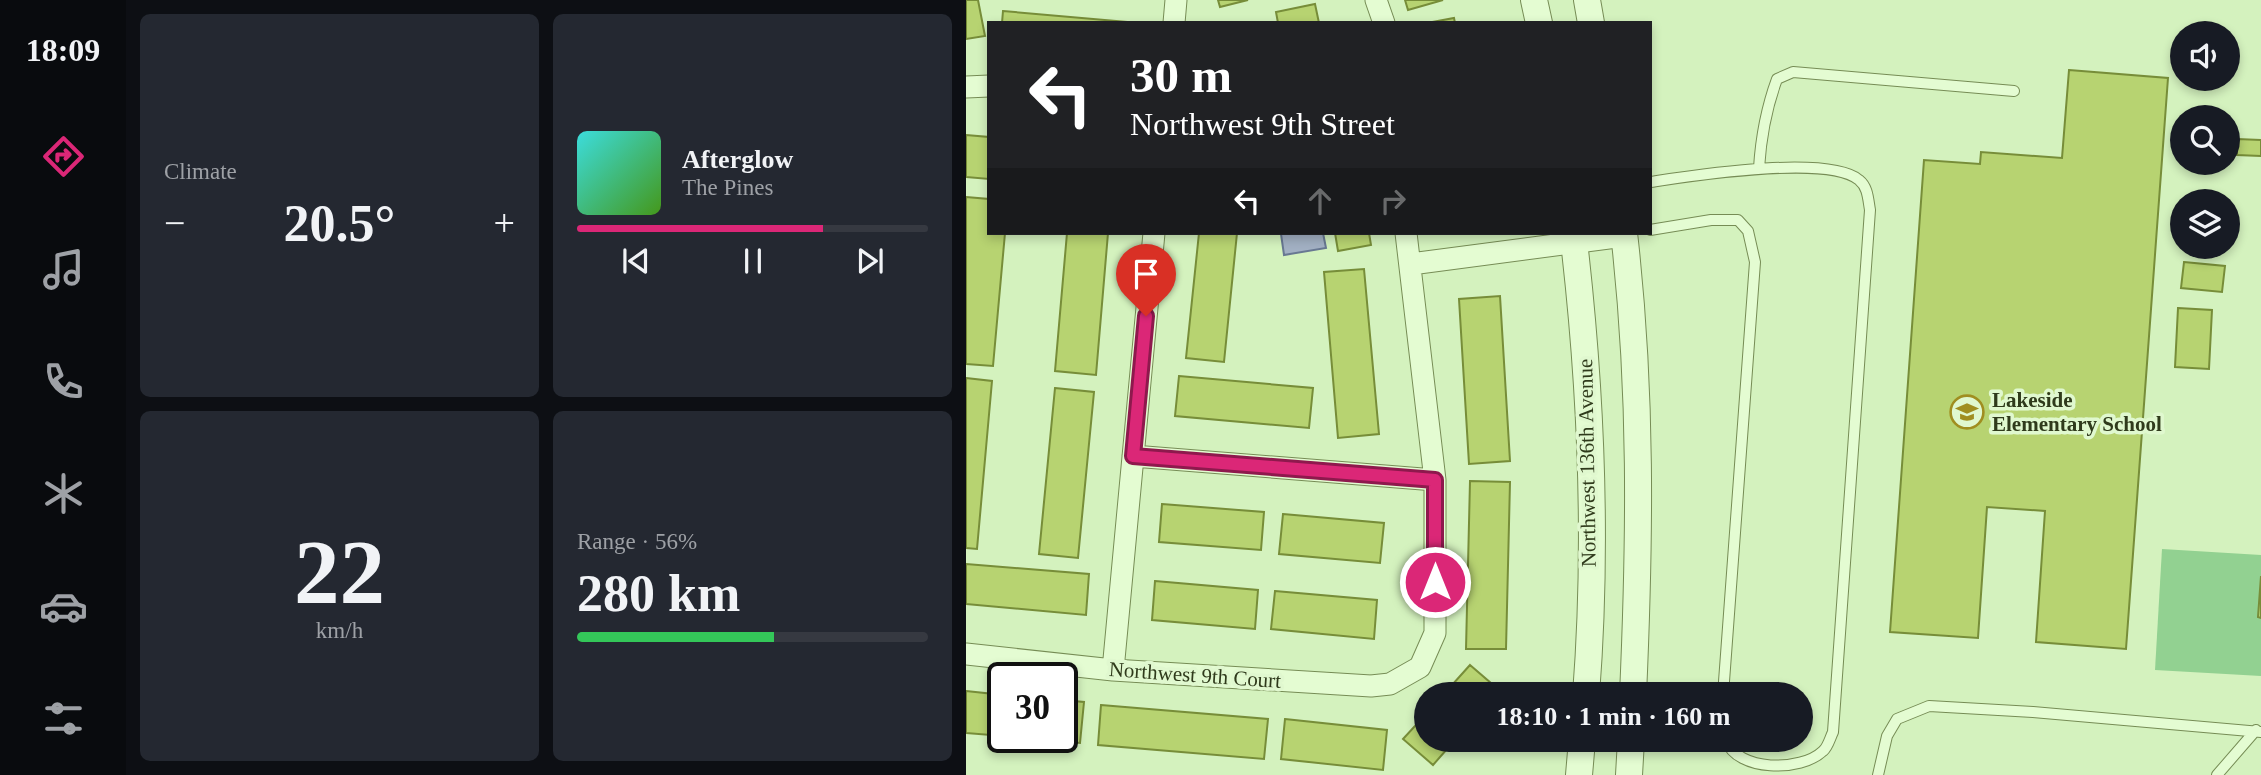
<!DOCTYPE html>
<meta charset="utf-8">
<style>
body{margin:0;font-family:Georgia,serif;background:#242831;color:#f1f3f6;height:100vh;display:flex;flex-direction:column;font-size:26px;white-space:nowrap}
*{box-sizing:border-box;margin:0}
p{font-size:23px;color:#9ea1a6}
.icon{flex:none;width:38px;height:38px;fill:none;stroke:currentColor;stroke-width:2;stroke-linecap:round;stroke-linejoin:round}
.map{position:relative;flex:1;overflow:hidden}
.details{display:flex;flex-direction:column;gap:14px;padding:14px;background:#0d0f14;width:840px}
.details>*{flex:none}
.banner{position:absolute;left:21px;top:21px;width:665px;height:214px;border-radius:0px;box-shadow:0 4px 10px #0003;background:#202124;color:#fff;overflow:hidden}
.buttons{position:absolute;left:1204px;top:21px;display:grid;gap:14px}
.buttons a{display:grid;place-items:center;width:70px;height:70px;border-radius:50%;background:#171b24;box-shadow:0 4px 10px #0003;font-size:35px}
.speed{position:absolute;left:21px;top:662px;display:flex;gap:14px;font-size:35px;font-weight:700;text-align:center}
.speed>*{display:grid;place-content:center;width:91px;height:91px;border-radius:50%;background:#171b24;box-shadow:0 4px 10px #0003;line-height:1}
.speed .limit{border:4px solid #111;border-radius:10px;background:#fff;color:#111}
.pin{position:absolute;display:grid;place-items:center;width:60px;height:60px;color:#fff;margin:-72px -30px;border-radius:50% 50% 50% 0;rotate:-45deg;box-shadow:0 0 7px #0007}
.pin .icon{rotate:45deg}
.me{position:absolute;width:77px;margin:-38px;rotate:0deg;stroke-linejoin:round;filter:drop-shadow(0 0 5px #0008)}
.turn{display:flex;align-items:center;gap:24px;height:147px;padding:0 28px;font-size:32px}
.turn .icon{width:91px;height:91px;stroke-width:2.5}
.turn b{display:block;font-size:49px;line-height:60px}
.lanes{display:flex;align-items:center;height:66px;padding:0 28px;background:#0003;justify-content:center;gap:35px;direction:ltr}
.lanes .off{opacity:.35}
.big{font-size:52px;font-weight:700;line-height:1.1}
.details .card{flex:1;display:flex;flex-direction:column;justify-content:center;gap:10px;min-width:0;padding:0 24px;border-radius:10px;background:#242831}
.details .dial{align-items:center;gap:0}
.dial b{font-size:91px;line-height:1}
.song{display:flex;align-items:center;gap:21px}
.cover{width:84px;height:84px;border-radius:10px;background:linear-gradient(135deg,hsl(180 70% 55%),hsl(100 70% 35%))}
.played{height:7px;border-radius:4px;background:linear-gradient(90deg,#db2777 70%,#363941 70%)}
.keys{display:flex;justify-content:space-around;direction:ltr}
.heat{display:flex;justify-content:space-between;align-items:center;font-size:38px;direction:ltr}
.charge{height:10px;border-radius:5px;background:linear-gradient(90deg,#34c759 56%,#363941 0)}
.details .tiles{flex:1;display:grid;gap:14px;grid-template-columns:repeat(2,1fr)}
.trip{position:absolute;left:448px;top:682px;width:399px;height:70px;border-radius:35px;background:#171b24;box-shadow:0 4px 10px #0003;font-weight:700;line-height:70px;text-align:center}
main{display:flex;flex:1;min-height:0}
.tab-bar{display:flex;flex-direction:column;width:126px;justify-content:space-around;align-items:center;background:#090b0e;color:#9ea1a6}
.tab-bar .icon{width:49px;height:49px}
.tab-bar .on{color:#db2777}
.tab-bar b{font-size:32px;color:#f1f3f6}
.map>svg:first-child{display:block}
</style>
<main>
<nav class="tab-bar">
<b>18:09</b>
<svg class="icon on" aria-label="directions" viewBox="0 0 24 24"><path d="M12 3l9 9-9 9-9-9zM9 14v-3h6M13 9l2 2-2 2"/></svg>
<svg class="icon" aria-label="music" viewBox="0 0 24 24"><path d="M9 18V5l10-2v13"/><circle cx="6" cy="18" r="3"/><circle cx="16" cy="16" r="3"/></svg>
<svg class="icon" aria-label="phone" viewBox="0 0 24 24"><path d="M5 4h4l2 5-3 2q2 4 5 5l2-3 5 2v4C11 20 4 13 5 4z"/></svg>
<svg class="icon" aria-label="climate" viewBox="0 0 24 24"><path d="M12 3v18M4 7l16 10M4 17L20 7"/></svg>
<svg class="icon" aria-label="car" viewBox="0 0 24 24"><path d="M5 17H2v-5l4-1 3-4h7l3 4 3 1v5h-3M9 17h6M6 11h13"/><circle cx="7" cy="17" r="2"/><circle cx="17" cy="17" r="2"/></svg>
<svg class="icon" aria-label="filters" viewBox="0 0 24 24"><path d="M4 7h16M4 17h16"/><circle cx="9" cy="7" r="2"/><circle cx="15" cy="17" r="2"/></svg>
</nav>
<section class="details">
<div class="tiles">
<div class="card"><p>Climate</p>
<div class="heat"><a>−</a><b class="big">20.5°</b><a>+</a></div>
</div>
<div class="card">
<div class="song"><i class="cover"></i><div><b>Afterglow</b><p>The Pines</p></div></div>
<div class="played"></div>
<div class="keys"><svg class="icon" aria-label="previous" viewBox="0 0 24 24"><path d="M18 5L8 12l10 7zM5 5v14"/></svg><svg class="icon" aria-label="pause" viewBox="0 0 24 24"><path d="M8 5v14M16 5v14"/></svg><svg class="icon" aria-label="next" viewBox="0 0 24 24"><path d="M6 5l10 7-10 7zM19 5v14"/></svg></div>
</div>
<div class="card dial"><b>22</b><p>km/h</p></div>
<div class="card"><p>Range · 56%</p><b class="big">280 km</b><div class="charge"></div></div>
</div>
</section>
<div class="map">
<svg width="1295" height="775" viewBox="0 0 1295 775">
<rect width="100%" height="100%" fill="#d4f2be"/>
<!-- green -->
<path fill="#92d191" d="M1196,549L1295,555V676L1189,670Z"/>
<!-- water -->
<path fill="#a2b0c3" stroke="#687892" stroke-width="2" d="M357,233L360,248L318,255L315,234Z"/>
<!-- building -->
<path fill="#b7d371" stroke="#778d39" stroke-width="2" d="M0,0H12L19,36L0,39Z
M252,0H282L254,7Z
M439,0H477L442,10Z
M349,4L353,23H312L310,12Z
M37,11L173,23H36Z
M488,18L489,23H461Z
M1103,70L1202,78L1160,649L1070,642L1079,511L1021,507L1012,638L924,632L958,160L1014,164L1015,152L1096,158Z
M0,135L23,137V179L0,177Z
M1271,139L1295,140V156L1271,155Z
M0,197L23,199V233H39L27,366L0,364Z
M101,233H142L130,375L89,371Z
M233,233H271L258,362L220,358Z
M369,233H403L405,245L372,251Z
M1218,262L1259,266L1256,292L1215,288Z
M398,269L413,434L372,438L358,272Z
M534,296L544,461L503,464L493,299Z
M1212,308L1246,310L1243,369L1209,367Z
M213,376L347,388L343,428L209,416Z
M0,378L26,381L11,549L0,548Z
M89,388L128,392L112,558L73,554Z
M504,481L544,482L540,649H500Z
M196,504L298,512L295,550L193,542Z
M317,514L418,523L414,563L313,554Z
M0,564L123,574L120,615L0,604Z
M1295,576V618L1292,617Z
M189,581L292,590L289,629L186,620Z
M309,591L411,600L408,639L305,629Z
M504,665L533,690L529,695H477Z
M0,691L37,695V736L0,733Z
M96,700L118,702L114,743L40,737H96Z
M135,705L302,719L298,759L132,745Z
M460,714V740H489L467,765L437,739Z
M319,719L421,730L417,770L315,759Z"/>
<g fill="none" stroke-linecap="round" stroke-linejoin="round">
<defs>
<path id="service" d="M793,168C795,136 800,109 811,79L827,72L1048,91
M684,182C725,176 862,154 893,180C902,187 902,199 904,210L867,732C864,738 862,747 857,751C835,772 771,772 760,740
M684,230L745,220H772L782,231L789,262L757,695
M912,775L921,736L931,719L963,706L1067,712L1295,732
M1251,775L1290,730"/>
<path id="minor" d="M410,0L418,23
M208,23L210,0
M0,87L23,86
M445,264L658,236
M167,456L469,480
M0,654L147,670L405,686L424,684L454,667L469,633V480L440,233
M147,670L188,233"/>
<path id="tertiary" d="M568,0L573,23
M621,0L625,23
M607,233C625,385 632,541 620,695
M658,233C676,390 674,537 667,695
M613,775L616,740
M663,775L665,740"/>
</defs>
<!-- service casing -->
<use href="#service" stroke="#768c55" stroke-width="12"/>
<!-- minor casing -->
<use href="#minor" stroke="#768c55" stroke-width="23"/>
<!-- tertiary casing -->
<use href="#tertiary" stroke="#768c55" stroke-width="28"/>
<!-- service -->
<use href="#service" stroke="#e4fcd2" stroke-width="10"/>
<!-- minor -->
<use href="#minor" stroke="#e4fcd2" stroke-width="21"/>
<!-- tertiary -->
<use href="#tertiary" stroke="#e4fcd2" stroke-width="26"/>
</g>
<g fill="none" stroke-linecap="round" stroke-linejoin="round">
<defs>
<path id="route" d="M180,316L167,456L469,480V582"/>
</defs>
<!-- route casing -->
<use href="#route" stroke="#8e194d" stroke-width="18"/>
<!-- route -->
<use href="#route" stroke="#db2777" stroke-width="12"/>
</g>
<!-- icons -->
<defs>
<symbol id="school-ring" viewBox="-11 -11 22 22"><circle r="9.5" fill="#e0f8cf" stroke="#a08e20" stroke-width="1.5"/><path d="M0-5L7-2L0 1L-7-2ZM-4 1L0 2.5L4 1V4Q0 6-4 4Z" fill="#a08e20"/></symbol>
</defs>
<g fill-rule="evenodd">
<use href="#school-ring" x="982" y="393" width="38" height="38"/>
</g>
<g text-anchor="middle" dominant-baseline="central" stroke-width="7" stroke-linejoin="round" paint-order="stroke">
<!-- poi labels -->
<g font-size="21" font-weight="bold" fill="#2f3a1b" stroke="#e0f8cf" text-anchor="start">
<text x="1026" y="400">Lakeside<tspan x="1026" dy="24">Elementary School</tspan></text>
</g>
<!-- street labels -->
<g font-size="21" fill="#2f3a1b" stroke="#e0f8cf">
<text transform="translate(621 463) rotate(-91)">Northwest 136th Avenue</text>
<text transform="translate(229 675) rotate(4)">Northwest 9th Court</text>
</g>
</g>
</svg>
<div class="buttons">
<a><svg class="icon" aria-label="sound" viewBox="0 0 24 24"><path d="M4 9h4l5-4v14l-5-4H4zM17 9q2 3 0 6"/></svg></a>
<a><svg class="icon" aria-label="search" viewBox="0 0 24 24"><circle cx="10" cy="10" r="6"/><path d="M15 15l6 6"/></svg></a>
<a><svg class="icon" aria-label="layers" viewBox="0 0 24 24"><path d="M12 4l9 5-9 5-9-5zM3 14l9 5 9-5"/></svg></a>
</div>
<div class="speed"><div class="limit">30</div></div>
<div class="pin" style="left:180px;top:316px;background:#d93025"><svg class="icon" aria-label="arrive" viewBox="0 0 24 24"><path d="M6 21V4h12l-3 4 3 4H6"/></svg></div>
<svg class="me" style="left:469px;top:582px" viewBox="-20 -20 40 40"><circle r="17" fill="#db2777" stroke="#fff" stroke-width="3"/><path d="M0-11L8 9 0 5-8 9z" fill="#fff"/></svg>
<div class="trip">18:10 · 1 min · 160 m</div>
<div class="banner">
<div class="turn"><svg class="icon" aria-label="left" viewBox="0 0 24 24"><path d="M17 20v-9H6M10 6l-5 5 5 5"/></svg><div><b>30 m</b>Northwest 9th Street</div></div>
<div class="lanes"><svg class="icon" aria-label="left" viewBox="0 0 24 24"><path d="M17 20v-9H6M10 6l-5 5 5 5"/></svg><svg class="icon off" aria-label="ahead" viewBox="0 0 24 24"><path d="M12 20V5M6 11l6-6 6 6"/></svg><svg class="icon off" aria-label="right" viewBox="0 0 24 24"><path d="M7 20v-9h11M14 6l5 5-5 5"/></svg></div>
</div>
</div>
</main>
